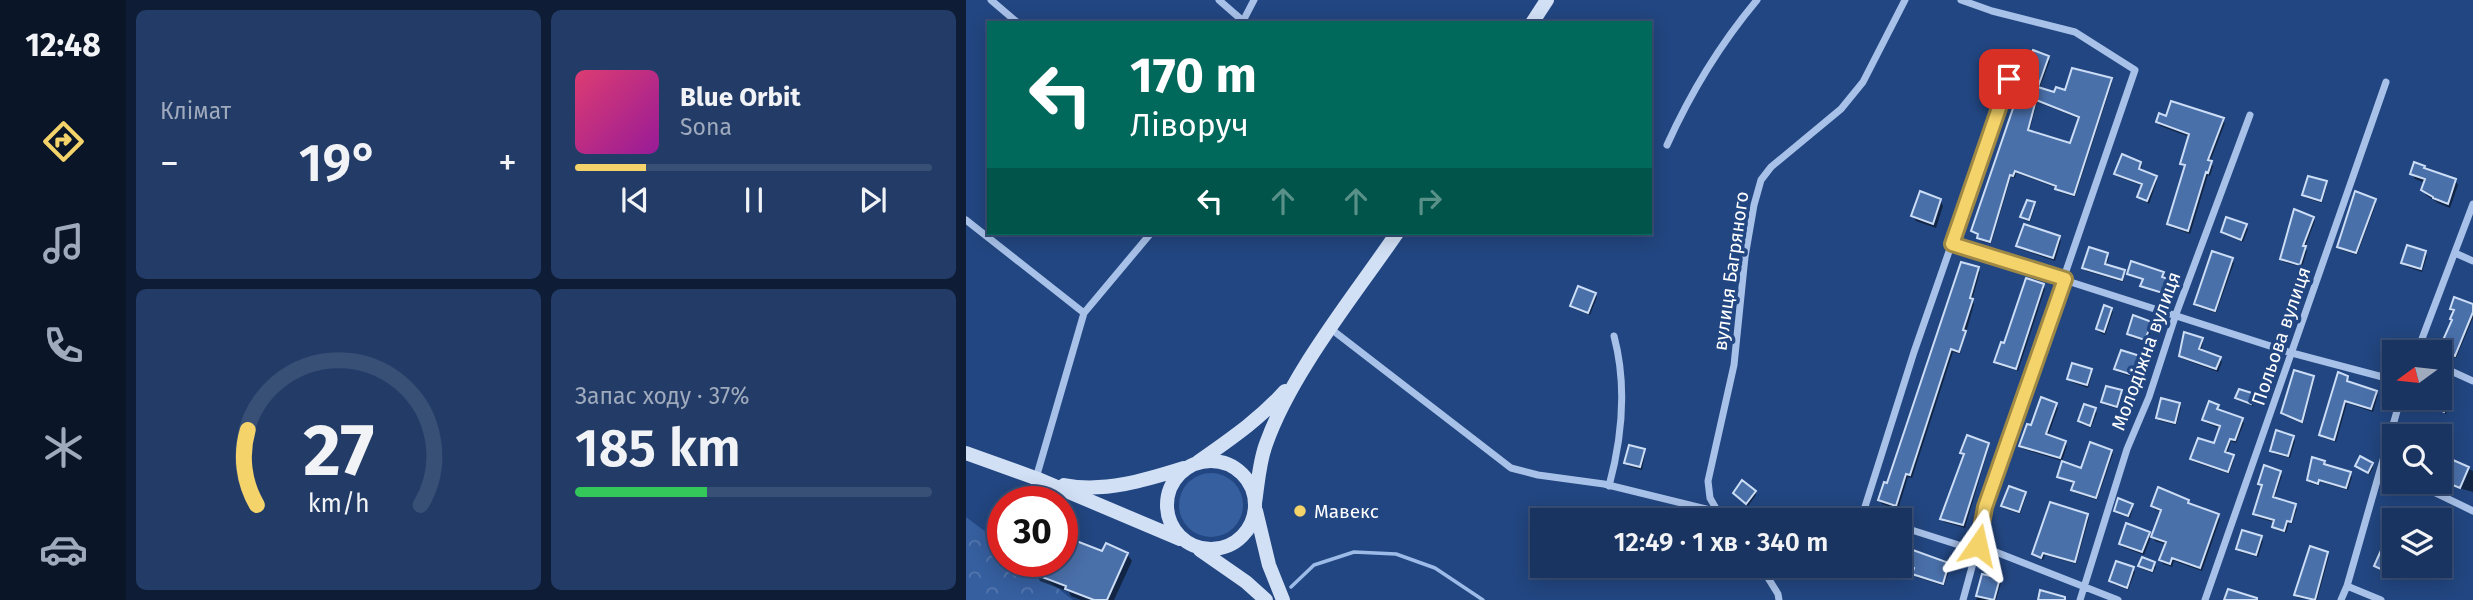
<!DOCTYPE html>
<html lang="uk">
<meta charset="utf-8">
<style>
body{margin:0;font-family:"Fira Sans",sans-serif;background:#233c67;color:#f1f3f6;height:100vh;display:flex;flex-direction:column;font-size:26px;white-space:nowrap}
*{box-sizing:border-box;margin:0}
p{font-size:23px;color:#9faabd}
.icon{flex:none;width:38px;height:38px;fill:none;stroke:currentColor;stroke-width:2;stroke-linecap:round;stroke-linejoin:round}
.map{position:relative;flex:1;overflow:hidden}
.details{display:flex;flex-direction:column;gap:10px;padding:10px;background:#0e1d35;width:840px}
.details>*{flex:none}
.hud{position:absolute;left:21px;top:21px;width:665px;height:214px;border-radius:0px;box-shadow:0 4px 18px #0003,0 0 0 2px #384f76;background:#00695c;color:#fff;overflow:hidden}
.needle{width:46px;rotate:255deg}
.fabs{position:absolute;left:1416px;top:340px;display:grid;gap:14px}
.fabs a{display:grid;place-items:center;width:70px;height:70px;border-radius:0px;background:#1a3461;box-shadow:0 4px 18px #0003,0 0 0 2px #384f76;font-size:35px}
.speed{position:absolute;left:21px;top:486px;display:flex;gap:14px;font-size:35px;font-weight:700;text-align:center}
.speed>*{display:grid;place-content:center;width:91px;height:91px;border-radius:50%;background:#1a3461;box-shadow:0 4px 18px #0003,0 0 0 2px #384f76;line-height:1}
.speed .limit{border:10px solid #d22;background:#fff;color:#111}
.pin{position:absolute;display:grid;place-items:center;width:60px;height:60px;color:#fff;margin:-30px;border-radius:14px;box-shadow:0 4px 10px #0006}
.me{position:absolute;width:77px;margin:-38px;rotate:11deg;stroke-linejoin:round;filter:drop-shadow(0 0 5px #0008)}
.turn{display:flex;align-items:center;gap:24px;height:147px;padding:0 28px;font-size:32px}
.turn .icon{width:91px;height:91px;stroke-width:2.5}
.turn b{display:block;font-size:49px;line-height:60px}
.lanes{display:flex;align-items:center;height:66px;padding:0 28px;background:#0003;justify-content:center;gap:35px;direction:ltr}
.lanes .off{opacity:.35}
.big{font-size:52px;font-weight:600;line-height:1.1}
.details .widget{flex:1;display:flex;flex-direction:column;justify-content:center;gap:10px;min-width:0;padding:0 24px;border-radius:10px;background:#233c67}
.details .dial{align-items:center;gap:0}
.dial svg{height:182px;overflow:visible;fill:none;stroke:#384f76;stroke-width:7;stroke-linecap:round;text-anchor:middle}
.dial text{fill:#f1f3f6;stroke:none}
.song{display:flex;align-items:center;gap:21px}
.cover{width:84px;height:84px;border-radius:10px;background:linear-gradient(135deg,hsl(340 70% 55%),hsl(300 70% 35%))}
.played{height:7px;border-radius:4px;background:linear-gradient(90deg,#f4d36a 20%,#384f76 20%)}
.keys{display:flex;justify-content:space-around;direction:ltr}
.heat{display:flex;justify-content:space-between;align-items:center;font-size:38px;direction:ltr}
.charge{height:10px;border-radius:5px;background:linear-gradient(90deg,#34c759 37%,#384f76 0)}
.details .tiles{flex:1;display:grid;gap:10px;grid-template-columns:repeat(2,1fr)}
.trip{position:absolute;left:564px;top:508px;width:382px;height:70px;border-radius:0px;background:#1a3461;box-shadow:0 4px 18px #0003,0 0 0 2px #384f76;font-weight:600;line-height:70px;text-align:center}
main{display:flex;flex:1;min-height:0}
.menu{display:flex;flex-direction:column;width:126px;justify-content:space-around;align-items:center;background:#0a1527;color:#9faabd}
.menu .icon{width:49px;height:49px}
.menu .selected{color:#f4d36a}
.menu b{font-size:32px;color:#f1f3f6}
.map>svg:first-child{display:block}
</style>
<main>
<nav class="menu">
<b>12:48</b>
<svg class="icon selected" aria-label="directions" viewBox="0 0 24 24"><path d="M12 3l9 9-9 9-9-9zM9 14v-3h6M13 9l2 2-2 2"/></svg>
<svg class="icon" aria-label="music" viewBox="0 0 24 24"><path d="M9 18V5l10-2v13"/><circle cx="6" cy="18" r="3"/><circle cx="16" cy="16" r="3"/></svg>
<svg class="icon" aria-label="phone" viewBox="0 0 24 24"><path d="M5 4h4l2 5-3 2q2 4 5 5l2-3 5 2v4C11 20 4 13 5 4z"/></svg>
<svg class="icon" aria-label="climate" viewBox="0 0 24 24"><path d="M12 3v18M4 7l16 10M4 17L20 7"/></svg>
<svg class="icon" aria-label="car" viewBox="0 0 24 24"><path d="M5 17H2v-5l4-1 3-4h7l3 4 3 1v5h-3M9 17h6M6 11h13"/><circle cx="7" cy="17" r="2"/><circle cx="17" cy="17" r="2"/></svg>
</nav>
<section class="details">
<div class="tiles">
<div class="widget"><p>Клімат</p>
<div class="heat"><a>−</a><b class="big">19°</b><a>+</a></div>
</div>
<div class="widget">
<div class="song"><i class="cover"></i><div><b>Blue Orbit</b><p>Sona</p></div></div>
<div class="played"></div>
<div class="keys"><svg class="icon" aria-label="previous" viewBox="0 0 24 24"><path d="M18 5L8 12l10 7zM5 5v14"/></svg><svg class="icon" aria-label="pause" viewBox="0 0 24 24"><path d="M8 5v14M16 5v14"/></svg><svg class="icon" aria-label="next" viewBox="0 0 24 24"><path d="M6 5l10 7-10 7zM19 5v14"/></svg></div>
</div>
<div class="widget dial"><svg viewBox="0 0 100 80">
<path d="M14 69A42 42 0 1 1 86 69"/>
<path d="M14 69A42 42 0 0 1 10 36" stroke="#f4d36a"/>
<text x="50" y="56" font-size="32" font-weight="700">27</text>
<text x="50" y="72" font-size="11">km/h</text>
</svg></div>
<div class="widget"><p>Запас ходу · 37%</p><b class="big">185 km</b><div class="charge"></div></div>
</div>
</section>
<div class="map">
<svg width="1507" height="600" viewBox="0 0 1507 600">
<defs>
<pattern id="forest-crowns" width="20" height="18" patternUnits="userSpaceOnUse" patternTransform="scale(1.75)"><rect width="20" height="18" fill="#365f9f"/><path d="M2 6a3 3 0 1 1 6 0M12 15a3 3 0 1 1 6 0" fill="none" stroke="#5477ad"/></pattern>
</defs>
<rect width="100%" height="100%" fill="#224681"/>
<!-- grass -->
<path fill="#365f9f" d="M213 505a32 32 0 1 1 64 0a32 32 0 1 1-64 0Z"/>
<!-- forest -->
<path fill="url(#forest-crowns)" d="M0,517L37,545V562H58L107,600H0Z"/>
<!-- shadow -->
<path fill="#0007" fill-rule="evenodd" d="M1082,58L1084,61L1073,89L1089,95L1145,80L1146,83L1109,197L1093,192L1091,188L1050,173L1049,178L1045,177L1025,244L1015,241L1013,236L1007,231ZM1071,102L1114,119L1105,146L1063,133Z
M1202,118L1256,120L1259,123L1244,162L1247,166L1244,176L1242,175L1224,234L1205,227L1203,223L1220,168L1216,163L1224,137L1194,126L1192,122Z
M1174,163L1176,166L1174,172L1189,178L1191,181L1183,204L1173,197L1177,186L1152,177L1150,174Z
M1458,167L1459,170L1489,180L1492,185L1484,208L1472,203L1460,195L1457,190L1459,183L1449,179L1446,174Z
M1360,183L1361,186L1356,203L1340,198L1338,195Z
M974,200L977,206L970,228L950,221L947,216Z
M1408,200L1410,204L1391,255L1375,250L1373,246Z
M1068,204L1069,207L1064,222L1058,220L1056,217Z
M1329,212L1347,218L1349,221L1339,247L1341,251L1336,267L1317,262L1315,259Z
M1280,225L1282,229L1277,242L1259,235L1257,232Z
M1093,238L1095,241L1089,261L1054,249L1052,246Z
M1459,252L1461,256L1456,272L1439,266L1437,263Z
M1141,255L1143,258L1140,266L1158,271L1159,274L1157,282L1120,271L1118,268Z
M1266,260L1268,263L1250,313L1232,307L1230,304Z
M1012,269L1014,272L1006,300L1008,304L994,354L987,352L946,478L942,477L932,509L916,504L914,500L923,486Z
M1163,274H1197L1198,279L1205,284L1201,296L1178,288V280L1165,276Z
M1077,286L1079,289L1052,371L1032,365L1030,362Z
M629,294L631,297L624,315L608,309L606,306Z
M1507,306V318L1490,358L1477,352L1475,349L1487,321L1485,308Z
M1145,309L1147,312L1139,335L1133,332L1132,329Z
M1185,323L1187,326L1181,342L1165,337L1163,333Z
M1235,340L1237,343L1235,351L1254,358L1256,362L1252,372L1217,359L1215,356Z
M1175,359L1177,362L1172,379L1152,372L1150,368Z
M1124,371L1126,374L1122,388L1105,382L1103,379Z
M1381,377L1382,383L1410,392L1412,395L1407,412L1381,403L1370,442L1357,438L1355,435Z
M1347,378L1348,381L1337,424L1319,416L1317,413Z
M1154,392L1156,395L1152,409L1139,405L1137,402Z
M1474,394L1486,402L1480,414L1463,405L1461,402L1474,397Z
M1288,396L1289,399L1287,406L1273,401L1271,398Z
M1090,404L1092,408L1082,436L1099,443L1101,446L1096,461L1057,449L1055,445L1066,427Z
M1213,404L1215,408L1210,425L1194,421L1192,418Z
M1252,406L1253,412L1276,420L1278,423L1270,443L1265,441L1261,455L1268,460L1263,474L1228,462L1226,459L1249,445L1255,429L1240,423L1238,420Z
M1129,410L1131,413L1125,428L1115,424L1113,421Z
M1327,437L1329,441L1324,458L1308,454L1306,450Z
M1021,444L1023,447L999,528L978,522L976,518L998,457L996,453Z
M678,450L679,454L676,470L662,466L660,463Z
M1145,451L1147,454L1131,500L1109,493V484L1095,479L1093,476L1116,471Z
M1357,462L1360,466L1384,473L1386,477L1382,490L1354,482L1353,486L1344,483L1343,480Z
M1488,463L1507,471V492L1482,485L1481,482Z
M1405,464L1407,468L1403,475L1391,466Z
M1314,473L1316,476L1308,499L1329,506L1331,509L1326,524L1323,523L1320,533L1310,530V523L1291,517L1289,514L1296,486L1294,483Z
M789,492L790,495L782,506L769,493Z
M1059,494L1060,497L1054,514L1039,509L1037,506Z
M1222,501L1224,505L1252,515L1254,519L1236,571L1208,561L1206,567L1197,564L1195,560L1201,545L1189,541L1187,537L1196,512L1189,510L1187,506Z
M1166,505L1167,508L1164,518L1152,514L1150,511Z
M1121,515L1123,518L1110,564L1079,555L1077,560L1070,557L1068,554Z
M1183,533L1185,537L1178,555L1156,547L1154,543Z
M1295,537L1297,541L1292,557L1274,552L1272,548Z
M933,541L938,543V549L982,565L984,568L978,586L950,577L949,570L933,564Z
M1361,553L1363,556L1351,600L1332,598L1330,595Z
M137,554H161L166,561L148,600H115L105,596L103,592L74,581L70,574L75,562H96Z
M1427,554L1428,561L1422,574L1412,569L1410,566Z
M1188,563L1190,567L1187,573L1176,569L1174,566Z
M1167,569L1169,572L1162,590L1147,584L1145,581Z
M1018,576L1033,580L1035,583L1030,600H1010Z"/>
<g fill="none" stroke-linecap="round" stroke-linejoin="round">
<!-- stream -->
<path stroke="#9cbbe9" stroke-width="3.5" d="M325,587L348,565L388,552L430,554L469,568L517,600"/>
</g>
<!-- building -->
<path fill="#4a70aa" stroke="#ccddf6" stroke-width="2" fill-rule="evenodd" d="M1067,50L1083,56L1072,87L1088,92L1090,87L1099,90L1106,68L1146,78L1108,195L1089,189L1090,186L1049,171L1047,176L1044,175L1024,242L1011,238L1012,234L1005,231ZM1070,100L1113,117L1104,143L1062,130Z
M1205,101L1258,118L1242,160L1246,161L1242,173L1240,172L1222,231L1201,224L1219,165L1214,164L1223,134L1190,122L1193,113L1200,116Z
M1156,154L1175,162L1173,169L1191,176L1181,201L1171,197L1176,184L1148,174Z
M1448,162L1459,166L1458,168L1490,179L1482,204L1467,198V197L1455,190L1459,179L1444,174Z
M1342,176L1361,181L1355,201L1336,195Z
M954,191L975,199L967,224L945,216Z
M1389,191L1410,199L1390,253L1371,247Z
M1061,200L1069,202L1063,220L1054,217Z
M1328,209L1348,217L1337,246H1340L1334,265L1314,259Z
M1260,217L1281,224L1275,240L1255,232Z
M1058,224L1094,236L1087,258L1050,246Z
M1441,245L1460,251L1455,269L1435,263Z
M1123,247L1142,253L1139,264L1159,270L1156,280L1116,268Z
M1246,251L1267,258L1249,311L1228,304Z
M1165,261L1198,272L1196,277L1205,280L1200,294L1174,286L1177,279L1161,274Z
M995,262L1013,267L1004,298L1007,299L997,330L1000,331L993,352L985,349L944,475L940,474L930,506L912,500L918,482L921,483Z
M1060,278L1078,284L1050,369L1028,362L1035,342L1038,343Z
M612,286L630,293L622,313L604,306Z
M1488,297L1507,304V312L1489,356L1473,349L1486,320L1484,319L1488,310L1484,309Z
M1138,305L1146,308L1138,332L1130,329Z
M1167,315L1186,322L1179,340L1161,334Z
M1218,332L1237,338L1233,349L1255,357L1250,369L1213,356Z
M1155,350L1177,357L1170,376L1148,369Z
M1106,363L1126,369L1121,385L1101,379Z
M1328,370L1348,376L1336,422L1315,413Z
M1372,372L1382,376L1381,381L1411,391L1405,409L1379,401L1368,440L1353,435Z
M1140,386L1156,390L1151,407L1135,402Z
M1273,389L1289,394L1285,404L1269,398Z
M1474,392L1485,398L1478,412L1449,397H1474Z
M1075,397L1091,403L1080,434L1100,441L1094,458L1053,446L1061,424L1065,425Z
M1195,398L1214,403L1209,423L1190,418Z
M1243,401L1253,405L1251,409L1277,418L1269,440L1264,439L1259,452L1268,455L1262,472L1224,459L1232,438L1248,443L1254,426L1236,420Z
M1118,404L1130,408L1124,426L1112,421Z
M1310,430L1328,436L1322,456L1304,451Z
M1001,435L1023,443L997,525L974,519L998,454L994,453Z
M1124,442L1146,450L1130,498L1105,490L1108,482L1091,477L1096,461L1115,468Z
M663,445L679,449L674,467L658,463Z
M1394,456L1407,463L1402,473L1389,466Z
M1346,457L1359,461L1358,464L1385,472L1380,488L1353,480L1352,484L1341,480Z
M1487,460L1503,467L1494,488L1479,482Z
M1298,465L1315,471L1307,497L1330,504L1325,522L1321,521L1318,531L1306,527L1308,520L1287,514L1296,485L1292,484Z
M776,480L790,491L780,504L767,493Z
M1043,486L1060,492L1053,512L1035,506Z
M1192,487L1223,500L1222,503L1253,514L1234,568L1206,558L1204,564L1193,560L1200,542L1185,537L1195,510L1185,506Z
M1152,498L1167,504L1162,516L1148,511Z
M1084,502L1122,514L1109,562L1077,553L1075,558L1066,554Z
M1160,523L1184,532L1176,552L1153,544Z
M1276,530L1296,536L1290,555L1270,549Z
M100,537L136,551L140,543L162,553L141,600H128L99,589L100,586L68,574L73,562H96V546Z
M933,545L983,563L977,584L946,574L948,568L933,562Z
M1344,546L1362,552L1349,600L1328,595Z
M1416,548L1428,553L1421,572L1408,566Z
M1176,557L1189,562L1186,571L1172,566Z
M1150,561L1168,567L1161,588L1143,581Z
M1016,574L1034,578L1028,600L1010,596Z
M1262,589L1291,598V600H1258Z
M1074,590L1099,597V600H1072Z"/>
<g fill="none" stroke-linecap="round" stroke-linejoin="round">
<!-- minor -->
<path stroke="#a8c1e8" stroke-width="7" d="M25,0L52,23
M253,0L277,21
M995,0L1026,11L1109,32L1169,70L1019,507L1012,545L997,600
M276,23L288,0
M701,145C724,94 755,43 791,0
M0,220L118,313
M306,233H320
M986,244L1326,353L1428,380
M1489,253L1507,261
M365,329L545,468L572,475L638,484L752,512L760,520
M1451,352L1507,204
M1474,366L1507,381
M1415,467L1428,473
M70,478L118,313L185,233
M1445,481L1507,511
M643,486C656,438 661,385 648,336
M752,512L744,498L742,481L768,365L779,257L788,205L795,180L805,167L875,109L897,82L939,0
M916,520L897,513L948,352L1043,79
M933,526L999,547L1012,545L1152,600
M794,565L812,594L813,600
M1381,586L1415,600
M1114,600L1161,449L1183,397L1210,314L1284,115
M1239,600L1420,82
M1375,600L1381,586L1435,397"/>
<!-- secondary -->
<path stroke="#d2e0f6" stroke-width="14" d="M566,23L581,0
M0,453L72,479L214,539
M201 505a44 44 0 1 1 88 0a44 44 0 1 1-88 0Z
M232,462C263,440 293,420 319,391
M98,485C138,493 180,480 218,468
M289,503C292,483 293,463 300,444C325,373 388,296 431,233
M290,511L303,565L317,600
M234,550L280,582L300,600"/>
</g>
<g fill="none" stroke-linecap="round" stroke-linejoin="round">
<defs>
<path id="route" d="M1012,545L1019,507L1099,279L986,244L1043,79"/>
</defs>
<!-- route casing -->
<use href="#route" stroke="#9f8945" stroke-width="18"/>
<!-- route -->
<use href="#route" stroke="#f4d36a" stroke-width="12"/>
</g>
<!-- markers -->
<circle fill="#f4d36a" stroke="#224681" stroke-width="2.5" cx="334" cy="511" r="7"/>
<g text-anchor="middle" dominant-baseline="central" stroke-width="7" stroke-linejoin="round" paint-order="stroke">
<!-- street labels -->
<g font-size="19" fill="#fff" stroke="#224681">
<text transform="translate(765 271) rotate(-82)">вулиця Багряного</text>
<text transform="translate(1315 336) rotate(-71)">Польова вулиця</text>
<text transform="translate(1180 351) rotate(-70)">Молодіжна вулиця</text>
</g>
<!-- poi labels -->
<g font-size="19" fill="#fff" stroke="#224681" text-anchor="start">
<text x="348" y="511">Мавекс</text>
</g>
</g>
</svg>
<div class="fabs">
<a><svg class="needle" viewBox="-14 -14 28 28"><path d="M0-13l5 13h-10z" fill="#e53935"/><path d="M0 13l5-13h-10z" fill="#9faabd"/></svg></a>
<a><svg class="icon" aria-label="search" viewBox="0 0 24 24"><circle cx="10" cy="10" r="6"/><path d="M15 15l6 6"/></svg></a>
<a><svg class="icon" aria-label="layers" viewBox="0 0 24 24"><path d="M12 4l9 5-9 5-9-5zM3 14l9 5 9-5"/></svg></a>
</div>
<div class="speed"><div class="limit">30</div></div>
<div class="pin" style="left:1043px;top:79px;background:#d93025"><svg class="icon" aria-label="arrive" viewBox="0 0 24 24"><path d="M6 21V4h12l-3 4 3 4H6"/></svg></div>
<svg class="me" style="left:1012px;top:545px" viewBox="-20 -20 40 40"><path d="M0-17L14 15 0 8-14 15z" fill="#f4d36a" stroke="#fff" stroke-width="4"/></svg>
<div class="trip">12:49 · 1 хв · 340 m</div>
<div class="hud">
<div class="turn"><svg class="icon" aria-label="left" viewBox="0 0 24 24"><path d="M17 20v-9H6M10 6l-5 5 5 5"/></svg><div><b>170 m</b>Ліворуч</div></div>
<div class="lanes"><svg class="icon" aria-label="left" viewBox="0 0 24 24"><path d="M17 20v-9H6M10 6l-5 5 5 5"/></svg><svg class="icon off" aria-label="ahead" viewBox="0 0 24 24"><path d="M12 20V5M6 11l6-6 6 6"/></svg><svg class="icon off" aria-label="ahead" viewBox="0 0 24 24"><path d="M12 20V5M6 11l6-6 6 6"/></svg><svg class="icon off" aria-label="right" viewBox="0 0 24 24"><path d="M7 20v-9h11M14 6l5 5-5 5"/></svg></div>
</div>
</div>
</main>
